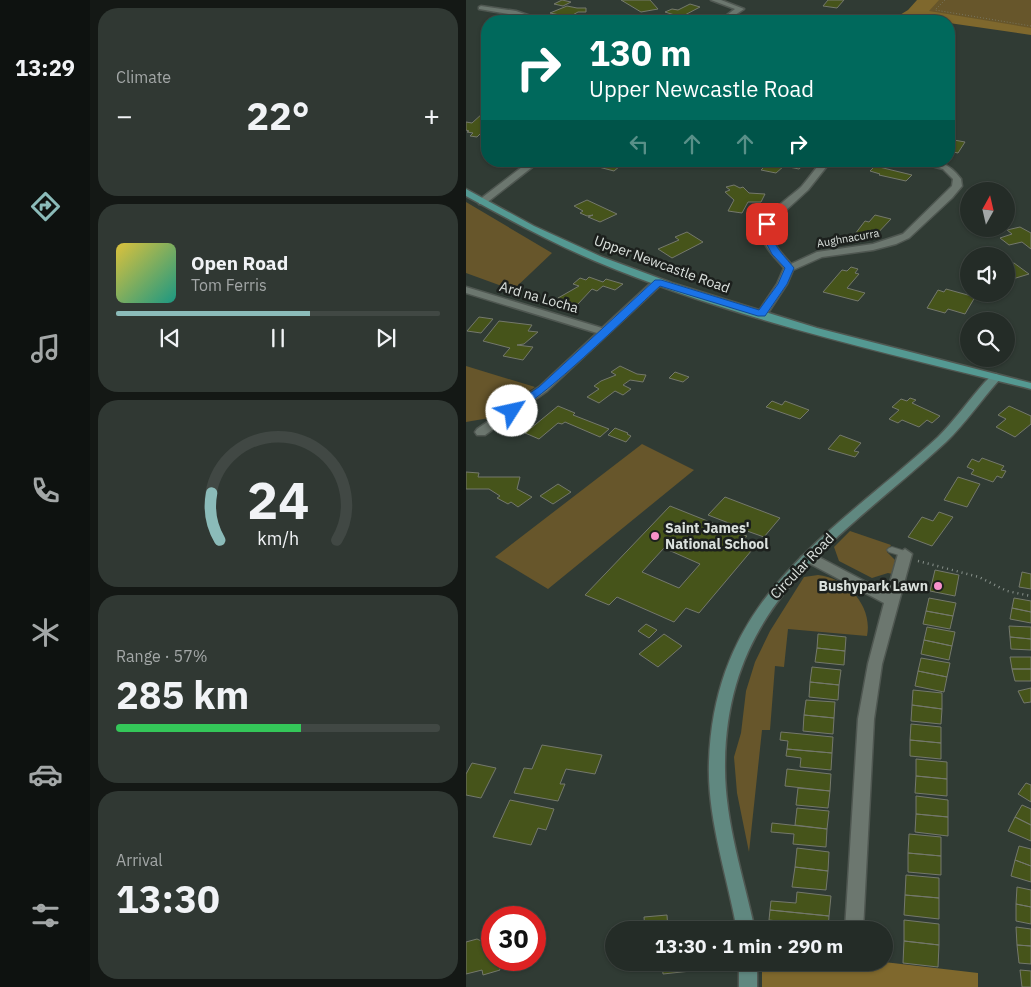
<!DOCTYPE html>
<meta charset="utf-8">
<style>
body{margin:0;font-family:"IBM Plex Sans",sans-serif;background:#303833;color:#f1f3f6;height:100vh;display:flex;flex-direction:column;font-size:19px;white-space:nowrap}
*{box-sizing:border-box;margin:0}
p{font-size:16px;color:#a3a7a7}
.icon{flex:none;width:28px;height:28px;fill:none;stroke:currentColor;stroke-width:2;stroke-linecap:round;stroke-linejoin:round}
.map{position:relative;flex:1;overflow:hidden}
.sheet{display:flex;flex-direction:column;gap:8px;padding:8px;background:#141815;width:376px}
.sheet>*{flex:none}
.hud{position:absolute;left:15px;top:15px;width:474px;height:152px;border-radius:20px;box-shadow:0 1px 4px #0004,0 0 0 1px #414844;background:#00695c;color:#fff;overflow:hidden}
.needle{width:32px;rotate:8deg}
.fabs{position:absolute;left:494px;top:182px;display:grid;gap:10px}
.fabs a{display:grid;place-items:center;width:55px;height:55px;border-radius:50%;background:#242c27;box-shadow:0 1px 4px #0004,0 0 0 1px #414844;font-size:25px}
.speed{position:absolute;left:15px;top:906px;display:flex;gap:10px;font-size:25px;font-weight:700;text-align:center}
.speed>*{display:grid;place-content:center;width:65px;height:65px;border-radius:50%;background:#242c27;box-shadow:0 1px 4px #0004,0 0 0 1px #414844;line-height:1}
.speed .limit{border:8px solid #d22;background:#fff;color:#111}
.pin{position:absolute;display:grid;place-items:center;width:42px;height:42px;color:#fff;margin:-21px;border-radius:10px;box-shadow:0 2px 8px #0006}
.me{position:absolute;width:55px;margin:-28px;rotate:55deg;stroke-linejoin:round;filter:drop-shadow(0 0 4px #0008)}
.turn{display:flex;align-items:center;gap:18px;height:105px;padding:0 25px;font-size:22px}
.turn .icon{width:65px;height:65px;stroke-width:2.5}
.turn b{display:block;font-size:35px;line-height:42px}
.lanes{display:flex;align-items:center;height:48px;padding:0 25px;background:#0003;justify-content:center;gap:25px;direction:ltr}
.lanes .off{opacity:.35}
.big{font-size:38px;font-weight:700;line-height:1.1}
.sheet .card{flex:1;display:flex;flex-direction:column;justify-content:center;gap:8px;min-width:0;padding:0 18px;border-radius:20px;background:#303833}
.sheet .dial{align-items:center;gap:0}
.dial svg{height:130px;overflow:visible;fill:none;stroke:#414844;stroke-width:7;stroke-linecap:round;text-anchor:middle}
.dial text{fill:#f1f3f6;stroke:none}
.song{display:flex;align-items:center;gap:15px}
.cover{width:60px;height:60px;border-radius:8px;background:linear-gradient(135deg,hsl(50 70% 55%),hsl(170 70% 35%))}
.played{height:5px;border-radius:2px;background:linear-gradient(90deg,#8bbbb9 60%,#414844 60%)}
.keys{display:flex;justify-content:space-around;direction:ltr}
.heat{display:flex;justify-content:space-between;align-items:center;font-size:28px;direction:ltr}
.charge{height:8px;border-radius:4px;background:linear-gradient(90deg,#34c759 57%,#414844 0)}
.trip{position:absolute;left:139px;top:921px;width:288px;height:50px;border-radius:25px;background:#242c27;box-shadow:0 1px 4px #0004,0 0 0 1px #414844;font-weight:700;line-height:50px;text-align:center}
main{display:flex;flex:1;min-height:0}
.menu{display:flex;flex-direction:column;width:90px;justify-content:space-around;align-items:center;background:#0e1210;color:#a3a7a7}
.menu .icon{width:35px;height:35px}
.menu .on{color:#8bbbb9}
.menu b{font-size:22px;color:#f1f3f6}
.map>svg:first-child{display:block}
</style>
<main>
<nav class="menu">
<b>13:29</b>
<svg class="icon on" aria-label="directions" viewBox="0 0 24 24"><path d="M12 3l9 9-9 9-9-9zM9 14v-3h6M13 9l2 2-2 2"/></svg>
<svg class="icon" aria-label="music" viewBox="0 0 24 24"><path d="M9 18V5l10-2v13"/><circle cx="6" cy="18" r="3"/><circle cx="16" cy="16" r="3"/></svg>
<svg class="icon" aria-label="phone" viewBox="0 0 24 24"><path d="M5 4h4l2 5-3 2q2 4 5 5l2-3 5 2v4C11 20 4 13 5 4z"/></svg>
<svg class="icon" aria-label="climate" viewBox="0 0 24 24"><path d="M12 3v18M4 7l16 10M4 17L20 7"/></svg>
<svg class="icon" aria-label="car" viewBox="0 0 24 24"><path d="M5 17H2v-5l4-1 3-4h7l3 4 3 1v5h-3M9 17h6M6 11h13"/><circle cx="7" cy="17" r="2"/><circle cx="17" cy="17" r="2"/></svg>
<svg class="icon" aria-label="filters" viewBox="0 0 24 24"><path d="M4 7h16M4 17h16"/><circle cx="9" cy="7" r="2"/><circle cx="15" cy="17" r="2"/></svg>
</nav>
<section class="sheet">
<div class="card"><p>Climate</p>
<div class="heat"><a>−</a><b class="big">22°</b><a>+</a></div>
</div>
<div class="card">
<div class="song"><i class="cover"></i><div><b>Open Road</b><p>Tom Ferris</p></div></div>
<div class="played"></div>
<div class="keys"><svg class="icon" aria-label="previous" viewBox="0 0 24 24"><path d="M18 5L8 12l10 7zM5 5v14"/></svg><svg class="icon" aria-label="pause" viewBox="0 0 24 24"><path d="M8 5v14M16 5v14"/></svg><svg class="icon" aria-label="next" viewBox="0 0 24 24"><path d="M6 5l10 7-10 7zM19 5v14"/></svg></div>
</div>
<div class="card dial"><svg viewBox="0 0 100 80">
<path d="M14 69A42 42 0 1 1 86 69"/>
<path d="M14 69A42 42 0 0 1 9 40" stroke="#8bbbb9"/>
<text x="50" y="56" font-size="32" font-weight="700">24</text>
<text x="50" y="72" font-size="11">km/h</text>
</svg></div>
<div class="card"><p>Range · 57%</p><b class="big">285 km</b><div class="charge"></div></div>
<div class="card"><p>Arrival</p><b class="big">13:30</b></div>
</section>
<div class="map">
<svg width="565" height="987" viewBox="0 0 565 987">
<rect width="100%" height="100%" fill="#303b34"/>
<!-- green -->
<path fill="#67562b" d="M460,0H565V33L450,14Z
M0,202L86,253L47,290L0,273Z
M0,366L69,387L23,418L0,422Z
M176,444L228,470L82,589L29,557Z
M384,531L425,545L421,552L429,560L426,574L422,573L406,578L373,561L368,547Z
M352,575C381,578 407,606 401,636L322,629L318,667L309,666L304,730H296L283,852L271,793L268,757L275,733L280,691L289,662L304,631L338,577Z"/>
<!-- forest -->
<path fill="#7f682d" d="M451,0H473L463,11L565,28V35L483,23L482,21H424L442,10Z
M418,962L512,973V987H296V963Z"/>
<!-- building -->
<path fill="#46541a" stroke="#74786c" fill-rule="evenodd" d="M96,0L105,2L97,6L88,4Z
M155,0H184L192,9L175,12Z
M362,0H378L371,8L357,6Z
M224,4L234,7L215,17L199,12L206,9L212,10Z
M101,6L111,8H120V12H112L103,17L84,13Z
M17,113L21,114V127L11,137L4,136L7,133L1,132L3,131L0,130V122L6,123Z
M488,140L499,142L492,153L482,151V142L487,143Z
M131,161H141L139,163L146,165L151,161H160L148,171L125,165Z
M296,162L297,161L341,162L333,169L318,166L310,173L295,170L302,163Z
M409,166L446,175L440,181L413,175L414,174L404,171Z
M268,185L274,188L277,187L283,193L299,194L295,202H282L276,213L262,211L268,200L259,192L264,190L260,187Z
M121,200L151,214L134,222L122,217L127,215L121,216L114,213L117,211L108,206Z
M409,215L425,219L407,238L389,234L399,221L403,222Z
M554,227L565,233V249L556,242L543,245L534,238L546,234L541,230Z
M221,232L237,242L206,258L192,249L213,240L209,237Z
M548,263L563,274L540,281V265Z
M385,267L392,269L389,273L393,274L381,288L399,293L392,301L357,292L376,270L381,271Z
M123,277L137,282L140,279L157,284L149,290L137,286L131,291L126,289L111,305L92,298L113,286L107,284L114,278L120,280Z
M480,289L509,297L499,314L482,309L479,313L461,308L472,290L478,292Z
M13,317L27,319L15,333L1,331Z
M33,321L66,325L62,331L72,332L58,344L51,345L67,347L57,360L37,356L44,348L17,341Z
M154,366L171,374L180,375L177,382L164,380L157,385L165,389L157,395L149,391L133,403L121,397L133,389L128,386L135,381L150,375L145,372Z
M209,372L223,377L217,382L203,378Z
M444,398L450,400L446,403L474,416L466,423L461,420L453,427L436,420L432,423L423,419L433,410L426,407L435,399L441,401Z
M306,401L316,405L319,401L343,410L334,419L300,407Z
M92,406L109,413L107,415L143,429L134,437L99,422L96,424L92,423L73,439L59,433Z
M543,406L565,416V424L549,437L530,427L540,419L532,415Z
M149,428L162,433L161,434L165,436L160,442L142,435Z
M374,435L395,443L388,451L393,452L389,457L362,449Z
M516,458L538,466L535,470L540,471L536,478L531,476L527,482L505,474L508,470L501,467L506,459L513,462Z
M0,472L13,473L12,477H54L51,489L66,497L52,507L45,502L42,504L31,498L34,496L23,489H0Z
M492,477L514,484L501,507L478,500Z
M92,484L105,492L87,504L74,496Z
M259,497L314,518L298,537L281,531L277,535L281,536L273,545L286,550L233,613L220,608L208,622L151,597L143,605L119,595L204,506L269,532L273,527L242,515ZM198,548L234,564L213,588L176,572Z
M473,512L487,517L466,546L442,537L456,517L467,521Z
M469,570L493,575L489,596L464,591Z
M556,572L565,574V589L553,587Z
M463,598L490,603L487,616L460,611Z
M548,598L565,601V612L546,608Z
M546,608L565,612V623L544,619Z
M460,611L487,616L484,629L457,624Z
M180,624L191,630L183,638L172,631Z
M543,626L565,627V639L544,637Z
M461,627L489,632L486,646L458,640Z
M198,634L216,646L192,667L173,654Z
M352,634L380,637L379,651L351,648Z
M544,637L565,639V650L545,649Z
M458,640L486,646L483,660L455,654Z
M351,648L379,651L378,665L349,662Z
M544,657H565V669H546Z
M455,658L484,663L481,677L452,671Z
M346,667L375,670L373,685L344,682Z
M546,669H565V681H549Z
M452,671L481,677L478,692L449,686Z
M344,682L373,685L372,700L343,697Z
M565,688V702L558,703L552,691Z
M447,690L476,693V709L446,705Z
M340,700L369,702L368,718L338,715Z
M446,705L476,709L475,724L445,721Z
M338,715L368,718L367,734L337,731Z
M445,724L475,727V743L444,740Z
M315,732L367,737L366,753L321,749L322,741L314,740Z
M444,740L475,743V759L444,756Z
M76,745L136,755L129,774L100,769L94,784H99L92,801L48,793L58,768L66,769Z
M321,749L366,753L365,770L334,767L335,758L320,756Z
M450,759L481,762V779L450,776Z
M6,763L30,768L15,798L0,795V774Z
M321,769L365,774L364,791L319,786Z
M450,776L481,779V796L449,793Z
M560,783L565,785V802L552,794Z
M332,788L364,791L362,808L330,805Z
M450,796L482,800V817L450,814Z
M44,800L88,809L80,830L72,828L65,845L27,837Z
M556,805L565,809V825L549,817Z
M331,808L363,811L361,829L329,825Z
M450,814L482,817V836L449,832Z
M549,817L565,825V841L542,831Z
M306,823L361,829L360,847L327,844L328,834L305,832Z
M443,834L475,837V856L442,853Z
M553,846L565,849V866L549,860Z
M331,848L363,852L362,871L329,867Z
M442,853L475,856V875L442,872Z
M549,860L565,866V882L545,876Z
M329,867L362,871L360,890L326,887Z
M440,875L473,878V898L439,895Z
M551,887L565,890V907L550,904Z
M331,892L365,896L363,916L304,910L305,901L330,903Z
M439,895L473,898V919L438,915Z
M550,904L565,907V924L550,921Z
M304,910L363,916L362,930H327L328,923L303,920Z
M201,915L202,930L221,928V930H179L178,917Z
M438,920L473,924V945L438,941Z
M550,927L565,929V946L551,945Z
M11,939L26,946V960H32L34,970L17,975L16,970L0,974V942Z
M438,941L473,945L472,967L437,963Z
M551,945L565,946V964L553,963Z
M196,962H224L225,971L197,974Z
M554,970L565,971V987H556Z"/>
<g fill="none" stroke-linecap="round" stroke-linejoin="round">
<defs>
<path id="lane" d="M426,547L442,552L444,554L439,557L423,552L421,550L423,548Z"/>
<path id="street" d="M245,0H255L278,9L260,21H253L269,9Z
M15,6L50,11L79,21H69L49,15L13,9V7Z
M64,161H74L19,204H13V200Z
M356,161H365L342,190L306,223C302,240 314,252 325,264L351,252L407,244L437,234L486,186L487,179L477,169L447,161C469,161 481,160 495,179L496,186L486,198L443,238L430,244L407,250L356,257L327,270L321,284L300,316H292L291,314L311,284L318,268C310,258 296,246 295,232C294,216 325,197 336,186C343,178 349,169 356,161Z
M192,279L197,282L196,284L81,391L19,435H11L9,432L11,429L73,387L131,333L0,293V287L136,328L188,280Z
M439,549L446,554L416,664L408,719L397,930H379L392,719L402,664L418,603L337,560L335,557L342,552L347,554L421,593L432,554Z"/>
<path id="secondary" d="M530,374L536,377L534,379C515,400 500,423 480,442C374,540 261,600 259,763C258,819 277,875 289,930H271C261,875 241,818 243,762C249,595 363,537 472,437C489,420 503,400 519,382L526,375Z
M273,962H291V987H273Z"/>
<path id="primary" d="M0,189L68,226L136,257L206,283L351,328L565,383V389C419,353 268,319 129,261C84,242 42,219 0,196Z"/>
</defs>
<!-- lane casing -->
<use href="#lane" stroke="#4f5751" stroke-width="2"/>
<!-- street casing -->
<use href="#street" stroke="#4f5751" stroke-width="3"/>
<!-- secondary casing -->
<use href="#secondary" stroke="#4f5751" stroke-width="3"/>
<!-- primary casing -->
<use href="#primary" stroke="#4f5751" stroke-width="3"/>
<!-- path-far1 -->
<path stroke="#89928c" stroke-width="1" stroke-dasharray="0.5 2.5" stroke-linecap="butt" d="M479,0L469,10L565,26"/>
<!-- path -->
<path stroke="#89928c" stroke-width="2.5" stroke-dasharray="1 4" stroke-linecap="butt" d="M452,561L513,577L541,591L565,596"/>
<!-- lane -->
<use href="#lane" fill="#6c776f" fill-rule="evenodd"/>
<!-- street -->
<use href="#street" fill="#6c776f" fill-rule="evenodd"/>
<!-- secondary -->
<use href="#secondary" fill="#608880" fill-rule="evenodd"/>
<!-- primary -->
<use href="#primary" fill="#549992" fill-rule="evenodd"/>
</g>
<!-- route -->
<path fill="#1a73e8" stroke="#114b97" d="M298,222L305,224C303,243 317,254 328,268L321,284L299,316H292L194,286C174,304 60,417 42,413V408L73,387L189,280H195L293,310L312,284L319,268L306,254L296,235Z"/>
<!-- markers -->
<g fill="#f890cb" stroke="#1c201d" stroke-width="2">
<circle cx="189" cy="536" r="5"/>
<circle cx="472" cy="586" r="5"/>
</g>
<g text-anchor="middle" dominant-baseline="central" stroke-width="5" stroke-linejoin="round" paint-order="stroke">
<!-- far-street labels -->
<g font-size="11" fill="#dbe1dd" stroke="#1c201d">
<text transform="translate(382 238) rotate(-10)">Aughnacurra</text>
</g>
<!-- street labels -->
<g font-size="14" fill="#dbe1dd" stroke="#1c201d">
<text transform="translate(196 264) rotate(20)">Upper Newcastle Road</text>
<text transform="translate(73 297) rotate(16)">Ard na Locha</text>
<text transform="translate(336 566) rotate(-46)">Circular Road</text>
</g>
<!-- poi labels -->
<g font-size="14" font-weight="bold" fill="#dbe1dd" stroke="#1c201d" text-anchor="start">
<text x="199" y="528">Saint James'<tspan x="199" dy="16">National School</tspan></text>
<text x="462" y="586" text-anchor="end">Bushypark Lawn</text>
</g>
</g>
</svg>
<div class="fabs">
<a><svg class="needle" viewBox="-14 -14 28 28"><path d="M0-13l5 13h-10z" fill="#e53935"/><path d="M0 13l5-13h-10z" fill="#a3a7a7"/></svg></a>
<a><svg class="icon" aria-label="sound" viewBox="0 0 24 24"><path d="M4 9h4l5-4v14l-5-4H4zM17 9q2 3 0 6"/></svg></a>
<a><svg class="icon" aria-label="search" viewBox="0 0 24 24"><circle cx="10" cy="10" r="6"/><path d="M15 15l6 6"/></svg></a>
</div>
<div class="speed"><div class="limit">30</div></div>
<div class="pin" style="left:301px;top:224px;background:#d93025"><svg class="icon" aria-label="arrive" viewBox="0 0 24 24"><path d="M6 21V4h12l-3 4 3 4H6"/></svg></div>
<svg class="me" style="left:46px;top:411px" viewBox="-20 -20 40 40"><circle r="19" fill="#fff"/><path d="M0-13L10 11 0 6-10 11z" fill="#1a73e8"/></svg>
<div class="trip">13:30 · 1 min · 290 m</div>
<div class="hud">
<div class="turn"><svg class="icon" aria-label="right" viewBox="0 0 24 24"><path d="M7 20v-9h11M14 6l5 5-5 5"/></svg><div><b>130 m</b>Upper Newcastle Road</div></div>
<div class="lanes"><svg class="icon off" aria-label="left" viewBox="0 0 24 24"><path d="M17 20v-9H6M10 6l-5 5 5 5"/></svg><svg class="icon off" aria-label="ahead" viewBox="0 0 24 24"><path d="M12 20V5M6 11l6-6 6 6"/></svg><svg class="icon off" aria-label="ahead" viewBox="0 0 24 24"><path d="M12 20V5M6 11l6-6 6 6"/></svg><svg class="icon" aria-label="right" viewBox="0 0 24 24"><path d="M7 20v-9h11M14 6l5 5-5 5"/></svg></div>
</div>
</div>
</main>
